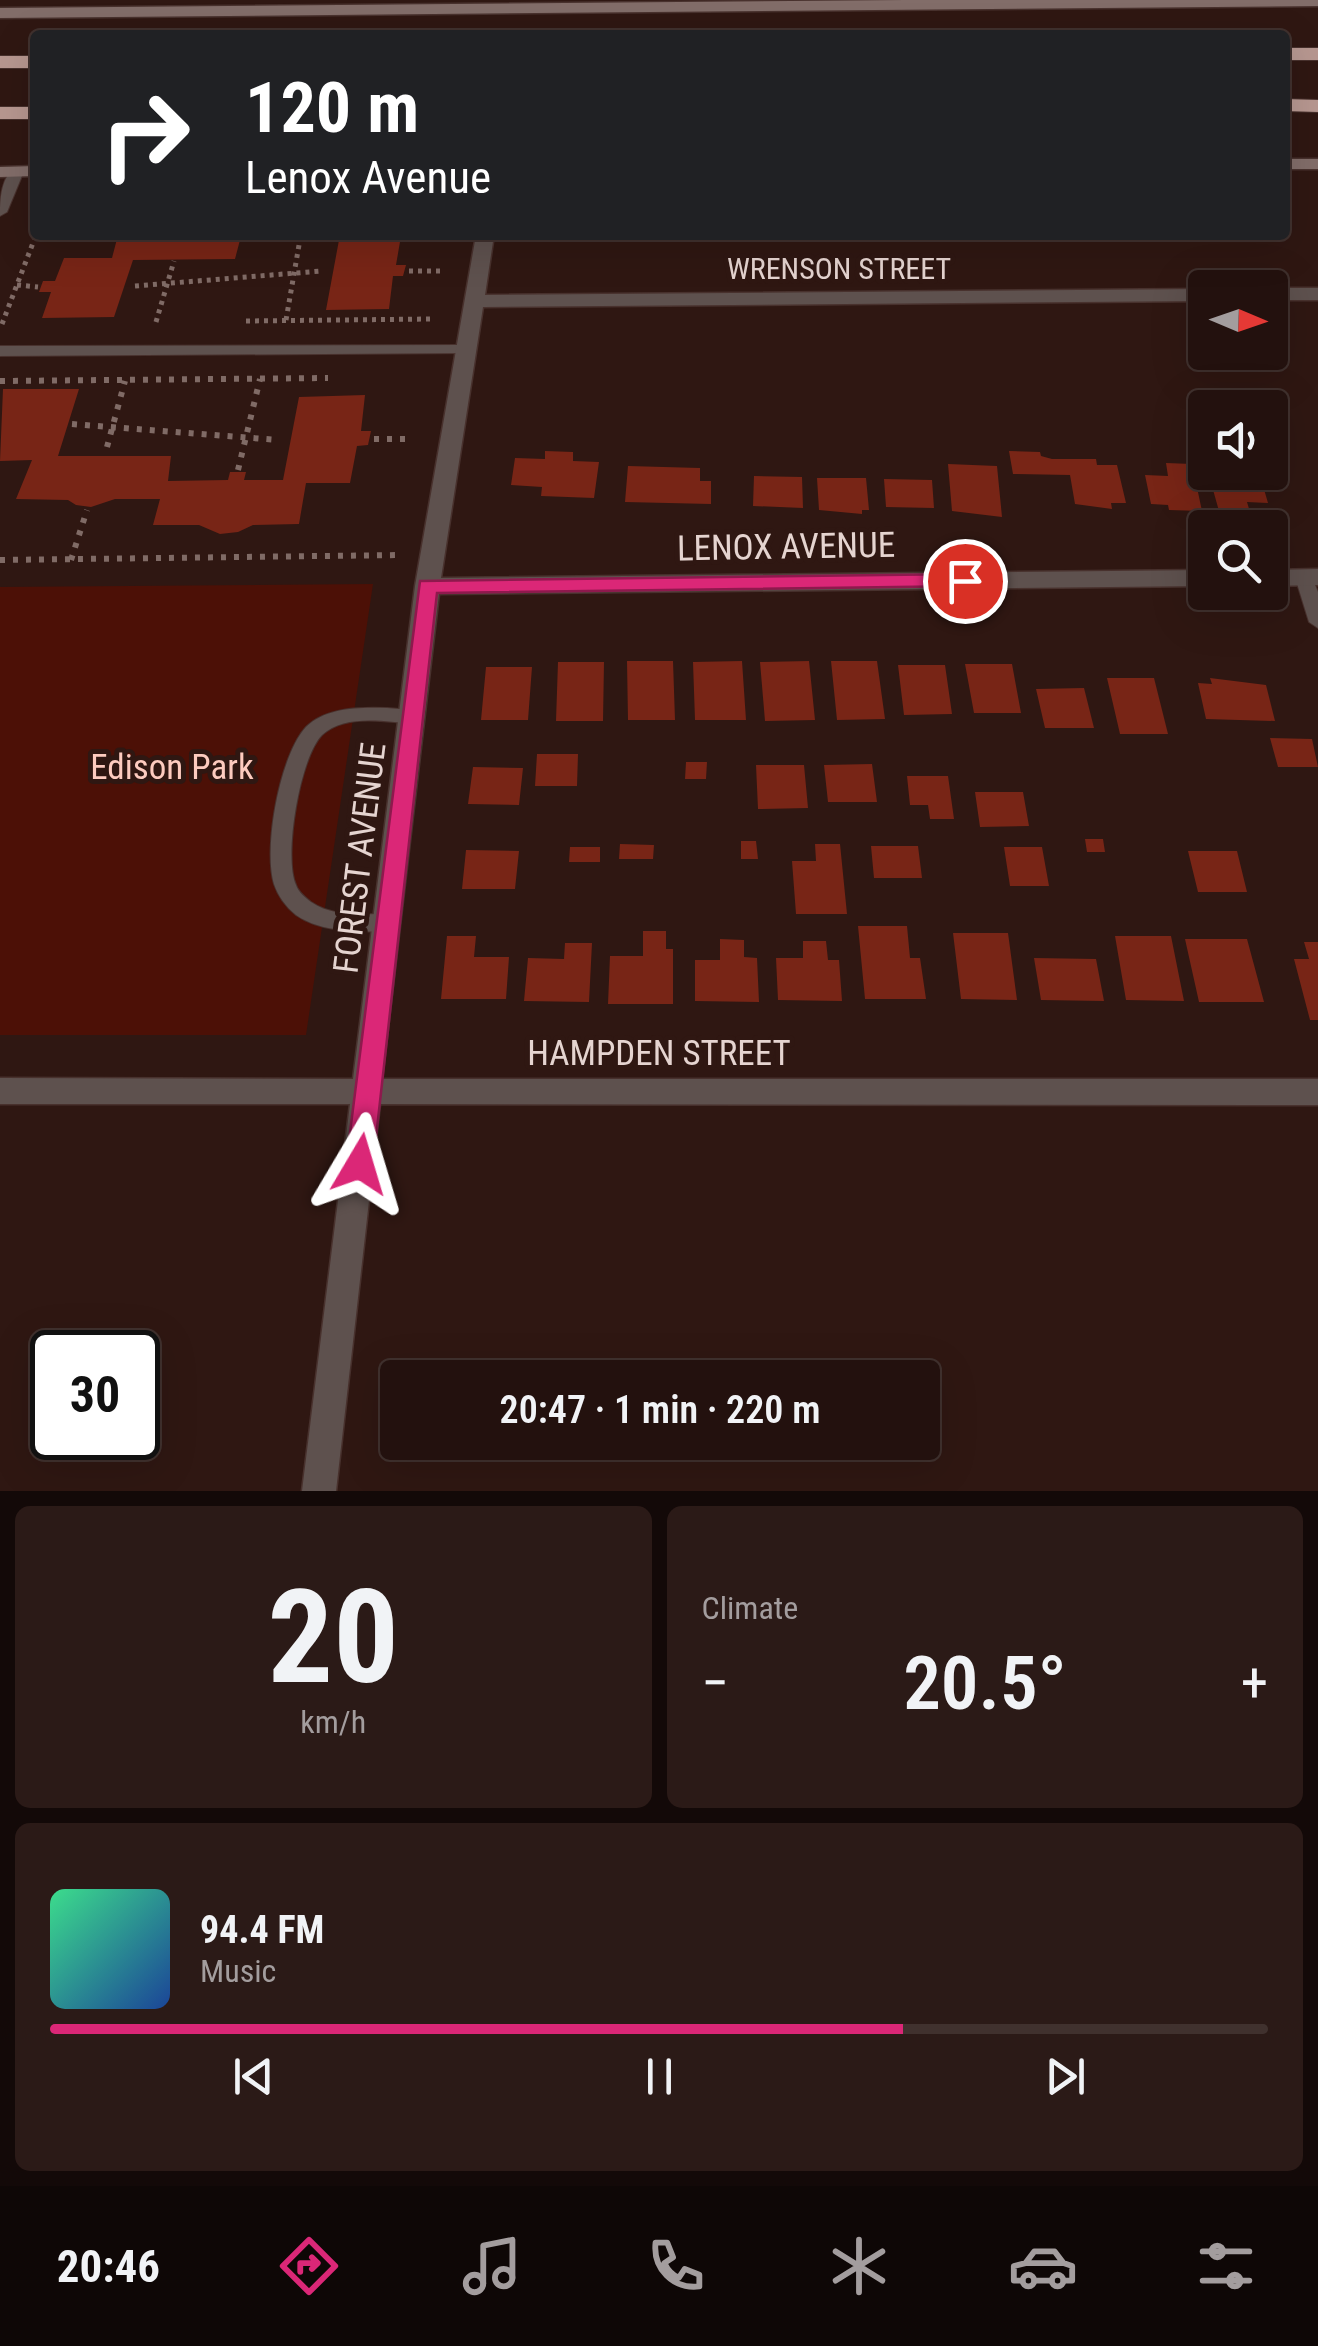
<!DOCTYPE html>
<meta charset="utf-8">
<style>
body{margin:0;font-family:"Roboto Condensed",sans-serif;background:#2b1a17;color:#f1f3f6;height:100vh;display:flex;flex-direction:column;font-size:38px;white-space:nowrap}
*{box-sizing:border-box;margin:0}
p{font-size:32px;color:#a39d9e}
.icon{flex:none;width:55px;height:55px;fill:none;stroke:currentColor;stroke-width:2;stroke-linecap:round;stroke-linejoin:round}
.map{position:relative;height:1491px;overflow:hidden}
.details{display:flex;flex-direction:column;gap:15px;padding:15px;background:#130908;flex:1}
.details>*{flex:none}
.top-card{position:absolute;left:30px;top:30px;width:1260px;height:210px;border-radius:10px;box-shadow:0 10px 40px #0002,0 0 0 2px #40312e;background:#202124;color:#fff;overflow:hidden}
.needle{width:65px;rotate:92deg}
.fabs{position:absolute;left:1188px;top:270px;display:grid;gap:20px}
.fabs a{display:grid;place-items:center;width:100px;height:100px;border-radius:10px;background:#23110e;box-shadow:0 10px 40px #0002,0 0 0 2px #40312e;font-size:50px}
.speed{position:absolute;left:30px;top:1330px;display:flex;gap:20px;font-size:50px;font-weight:700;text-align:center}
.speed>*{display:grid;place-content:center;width:130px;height:130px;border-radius:50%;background:#23110e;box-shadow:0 10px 40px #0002,0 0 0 2px #40312e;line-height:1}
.speed .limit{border:5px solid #111;border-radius:15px;background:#fff;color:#111}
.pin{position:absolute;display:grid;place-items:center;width:85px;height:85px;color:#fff;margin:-42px;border:5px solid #fff;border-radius:50%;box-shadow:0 2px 10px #0007}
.me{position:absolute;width:110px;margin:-55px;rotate:7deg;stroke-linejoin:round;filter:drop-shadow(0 0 8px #0008)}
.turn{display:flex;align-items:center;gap:35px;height:210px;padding:0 50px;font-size:45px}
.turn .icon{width:130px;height:130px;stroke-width:2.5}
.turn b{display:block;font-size:70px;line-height:85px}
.big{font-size:75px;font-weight:600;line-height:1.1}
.details .card{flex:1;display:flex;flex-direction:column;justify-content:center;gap:15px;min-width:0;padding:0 35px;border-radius:15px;background:#2b1a17}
.details .dial{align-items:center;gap:0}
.dial b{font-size:130px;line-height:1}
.song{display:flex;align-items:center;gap:30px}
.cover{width:120px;height:120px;border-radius:15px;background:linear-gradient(135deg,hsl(150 70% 55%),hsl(220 70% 35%))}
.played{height:10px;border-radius:5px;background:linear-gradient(90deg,#db2777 70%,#40312e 70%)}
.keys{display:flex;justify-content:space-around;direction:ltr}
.heat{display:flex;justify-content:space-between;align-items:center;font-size:55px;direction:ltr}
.details .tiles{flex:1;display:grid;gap:15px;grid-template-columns:1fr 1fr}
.card:last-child{grid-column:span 2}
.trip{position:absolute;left:380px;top:1360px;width:560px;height:100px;border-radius:10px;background:#23110e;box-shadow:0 10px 40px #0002,0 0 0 2px #40312e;font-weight:600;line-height:100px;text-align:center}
.tab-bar{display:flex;height:160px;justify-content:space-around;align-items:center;background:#0e0706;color:#a39d9e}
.tab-bar .icon{width:70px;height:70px}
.tab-bar .current{color:#db2777}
.tab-bar b{font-size:45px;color:#f1f3f6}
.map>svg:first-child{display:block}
</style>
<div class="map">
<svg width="1318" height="1491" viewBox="0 0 1318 1491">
<rect width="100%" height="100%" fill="#2f1712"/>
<!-- green -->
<path fill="#4c1006" d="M373,584L306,1035H0V587Z"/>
<!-- building -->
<path fill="#782516" d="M118,235L401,236L396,265H406L403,276H393L389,309L326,310L339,240H240L235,259L133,260L114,317L42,318L51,292H39L43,281H55L64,258H112Z
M3,389H79L58,456H171L168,481L228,480L230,472H246L244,480H283L299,397L365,395L361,431H371L368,445L357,446L350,483H306L299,524L253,525L238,532L220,534L199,525H153L160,499H115L91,507L76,505L68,500L16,499L32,460L0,461Z
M545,451L573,452V461L599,462L594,498L541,496L542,487L511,485L515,458L545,459Z
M1009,451L1040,452L1041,456L1052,459H1096L1097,465H1117L1126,503H1111L1112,509L1075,504L1070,475L1013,474Z
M1166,463L1192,464L1202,511L1169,510L1168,505L1151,504L1145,475L1168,476Z
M948,464L997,466L1002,517L952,511Z
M628,466L700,468V481H711V504L625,502Z
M1208,472H1259L1268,503L1247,502L1250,512L1219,511Z
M754,476L802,477L803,508L753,506Z
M817,478H866L869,510H862V514L819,510Z
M884,479L932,480L934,508L886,507Z
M627,661H673L675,720H628Z
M742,661L746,720H695L693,662Z
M809,661L815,720L765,721L760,662Z
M831,661H877L885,719L837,720Z
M558,662H604L603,721H556Z
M965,664H1012L1021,713H974Z
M898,665H945L952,714L904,715Z
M486,667H532L528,720H481Z
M1107,678H1154L1168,734H1120Z
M1210,678L1266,685L1275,721L1206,719L1198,683L1212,684Z
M1084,688L1094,728H1045L1036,689Z
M1270,738L1312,739L1318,767H1278Z
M537,754H578L577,786H535Z
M686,762H707L706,779H685Z
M872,764L877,802H828L824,765Z
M756,765H804L808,808L758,809Z
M473,767L523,768L519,805L468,804Z
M907,776H948L954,819H930L928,805H910Z
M975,792H1023L1029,826L980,827Z
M1085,839H1103L1105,852H1087Z
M741,841H756L758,859H741Z
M620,844L654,845L653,859H619Z
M815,844H840L847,914H796L792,861H816Z
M871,846H918L922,878H874Z
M570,847H600V862H569Z
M1004,847H1042L1049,886H1010Z
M466,850L519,851L515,889H462Z
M1188,851H1237L1247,892H1198Z
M858,926H907L910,958H920L926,999H865Z
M643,931H666V949H673V1004H608L610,956H643Z
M953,933H1008L1017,1000L961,999Z
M447,936H476L474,957H509L506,999H441Z
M1115,936H1171L1184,1001L1126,1000Z
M720,939L744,940V957L757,958L759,1002L695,1001V960H720Z
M1185,939H1247L1264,1002H1199Z
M803,941H826L828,960H839L842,1001L778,1000L776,958H803Z
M1304,942H1318V1020H1310L1294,959H1309Z
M565,943H592L589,1002L524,1001L528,958L564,959Z
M1034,958L1096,959L1104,1001L1041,1000Z"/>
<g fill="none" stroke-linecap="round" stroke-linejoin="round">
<defs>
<path id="lane" d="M17,167L24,171L7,212L0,216C0,199 1,175 17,167Z
M465,345L473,350L471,353L0,356V346Z
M1304,571L1310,573L1318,592V628L1309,622L1295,577Z
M387,708L412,710L422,717L412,724C385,721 344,714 322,735C300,757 283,857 296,885C298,892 306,898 311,902C332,917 363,914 387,914L395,917L398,923L395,929L387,932C357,931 322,933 296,915C286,907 278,896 274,884C263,847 280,755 306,727C326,707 361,707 387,708Z"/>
<path id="street" d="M476,235H494L485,295L1205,289V301L483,307L441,578L1205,570V586L439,594L382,1079H1318V1105L380,1104L336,1491H302L350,1104H0V1078L353,1079L415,586Z
M1270,288H1318V300H1270Z
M1318,569V585L1270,586V570Z"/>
<path id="secondary" d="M905,0H1318V6L0,18V8Z
M1285,159H1318V169H1285Z
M35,166V176L0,177V167Z"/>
<path id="highway" d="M1285,48H1318V60H1285Z
M0,56H35V68H0Z
M1285,99L1318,100V112L1285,111Z
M0,107H35V119H0Z"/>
</defs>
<!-- lane casing -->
<use href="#lane" stroke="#48312d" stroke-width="2"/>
<!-- street casing -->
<use href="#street" stroke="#48312d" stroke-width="3"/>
<!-- secondary casing -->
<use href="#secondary" stroke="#48312d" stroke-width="3"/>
<!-- highway casing -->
<use href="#highway" stroke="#48312d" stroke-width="2"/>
<!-- path-far1 -->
<path stroke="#806b66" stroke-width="5" stroke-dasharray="4 5" stroke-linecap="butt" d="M409,271H440
M17,285L38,287
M135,286L321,271
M286,320L299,245
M246,321L431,319
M156,322L174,261
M2,324L36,235"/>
<!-- path -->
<path stroke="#806b66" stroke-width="6" stroke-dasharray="5 8" stroke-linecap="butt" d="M0,381L328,378
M72,424L278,440
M374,439H408
M107,447L125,381
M238,470L260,379
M0,560L402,555
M71,560L87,510"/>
<!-- lane -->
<use href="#lane" fill="#5e514e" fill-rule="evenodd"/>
<!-- street -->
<use href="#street" fill="#5e514e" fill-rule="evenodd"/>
<!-- secondary -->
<use href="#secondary" fill="#826d69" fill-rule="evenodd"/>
<!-- highway -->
<use href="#highway" fill="#b79790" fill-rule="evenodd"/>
</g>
<!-- route -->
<path fill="#db2777" stroke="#8e194d" stroke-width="2.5" d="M965,574L976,581L973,586L437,593L373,1164L369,1172L360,1176L350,1172L346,1164L420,581Z"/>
<g text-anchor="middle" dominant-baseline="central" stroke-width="10" stroke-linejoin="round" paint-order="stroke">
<!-- far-street labels -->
<g font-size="30" fill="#e5d4d0" stroke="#2f1712">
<text x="839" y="268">WRENSON STREET</text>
</g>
<!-- street labels -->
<g font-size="35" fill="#e5d4d0" stroke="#2f1712">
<text transform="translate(786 547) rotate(-1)">LENOX AVENUE</text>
<text transform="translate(360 858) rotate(-83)">FOREST AVENUE</text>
<text x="659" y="1053">HAMPDEN STREET</text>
</g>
<!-- park labels -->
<g font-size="35" fill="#fdcbbf" stroke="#2f1712">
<text x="172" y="767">Edison Park</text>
</g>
</g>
</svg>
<div class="fabs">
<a><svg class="needle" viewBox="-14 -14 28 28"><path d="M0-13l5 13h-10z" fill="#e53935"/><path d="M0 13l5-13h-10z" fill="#a39d9e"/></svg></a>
<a><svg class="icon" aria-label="sound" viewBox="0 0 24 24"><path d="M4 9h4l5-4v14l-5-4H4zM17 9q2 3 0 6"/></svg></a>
<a><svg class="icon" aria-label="search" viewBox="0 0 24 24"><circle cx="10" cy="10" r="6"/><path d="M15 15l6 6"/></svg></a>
</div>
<div class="speed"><div class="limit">30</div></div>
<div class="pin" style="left:965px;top:581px;background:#d93025"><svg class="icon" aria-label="arrive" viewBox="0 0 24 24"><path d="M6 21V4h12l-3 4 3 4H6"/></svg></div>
<svg class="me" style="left:360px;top:1164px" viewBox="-20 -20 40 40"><path d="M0-17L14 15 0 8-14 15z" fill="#db2777" stroke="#fff" stroke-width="4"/></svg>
<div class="trip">20:47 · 1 min · 220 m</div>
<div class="top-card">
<div class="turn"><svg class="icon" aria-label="right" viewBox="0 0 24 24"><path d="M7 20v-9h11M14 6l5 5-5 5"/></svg><div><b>120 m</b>Lenox Avenue</div></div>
</div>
</div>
<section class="details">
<div class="tiles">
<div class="card dial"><b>20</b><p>km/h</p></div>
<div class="card"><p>Climate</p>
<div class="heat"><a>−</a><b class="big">20.5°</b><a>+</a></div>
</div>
<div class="card">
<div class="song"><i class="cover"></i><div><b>94.4 FM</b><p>Music</p></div></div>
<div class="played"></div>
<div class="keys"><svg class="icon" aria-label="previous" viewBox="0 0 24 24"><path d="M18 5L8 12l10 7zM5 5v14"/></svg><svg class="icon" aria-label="pause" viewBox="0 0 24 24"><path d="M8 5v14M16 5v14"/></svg><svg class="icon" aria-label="next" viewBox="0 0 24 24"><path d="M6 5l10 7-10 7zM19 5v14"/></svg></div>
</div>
</div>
</section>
<nav class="tab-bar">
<b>20:46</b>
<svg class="icon current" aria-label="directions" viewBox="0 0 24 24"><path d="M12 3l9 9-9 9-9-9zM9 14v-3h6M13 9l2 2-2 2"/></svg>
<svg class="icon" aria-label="music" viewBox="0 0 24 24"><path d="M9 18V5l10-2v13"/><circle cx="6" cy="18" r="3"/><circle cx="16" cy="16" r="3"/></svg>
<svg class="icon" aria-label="phone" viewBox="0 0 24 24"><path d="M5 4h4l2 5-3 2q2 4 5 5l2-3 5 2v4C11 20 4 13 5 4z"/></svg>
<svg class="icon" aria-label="climate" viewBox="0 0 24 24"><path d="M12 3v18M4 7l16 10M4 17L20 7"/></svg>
<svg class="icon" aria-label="car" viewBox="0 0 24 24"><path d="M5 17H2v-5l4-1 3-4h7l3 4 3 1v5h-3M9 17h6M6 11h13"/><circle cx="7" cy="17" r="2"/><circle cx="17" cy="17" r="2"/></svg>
<svg class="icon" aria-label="filters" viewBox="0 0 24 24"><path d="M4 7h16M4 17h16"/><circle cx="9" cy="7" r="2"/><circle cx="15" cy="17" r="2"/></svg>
</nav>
